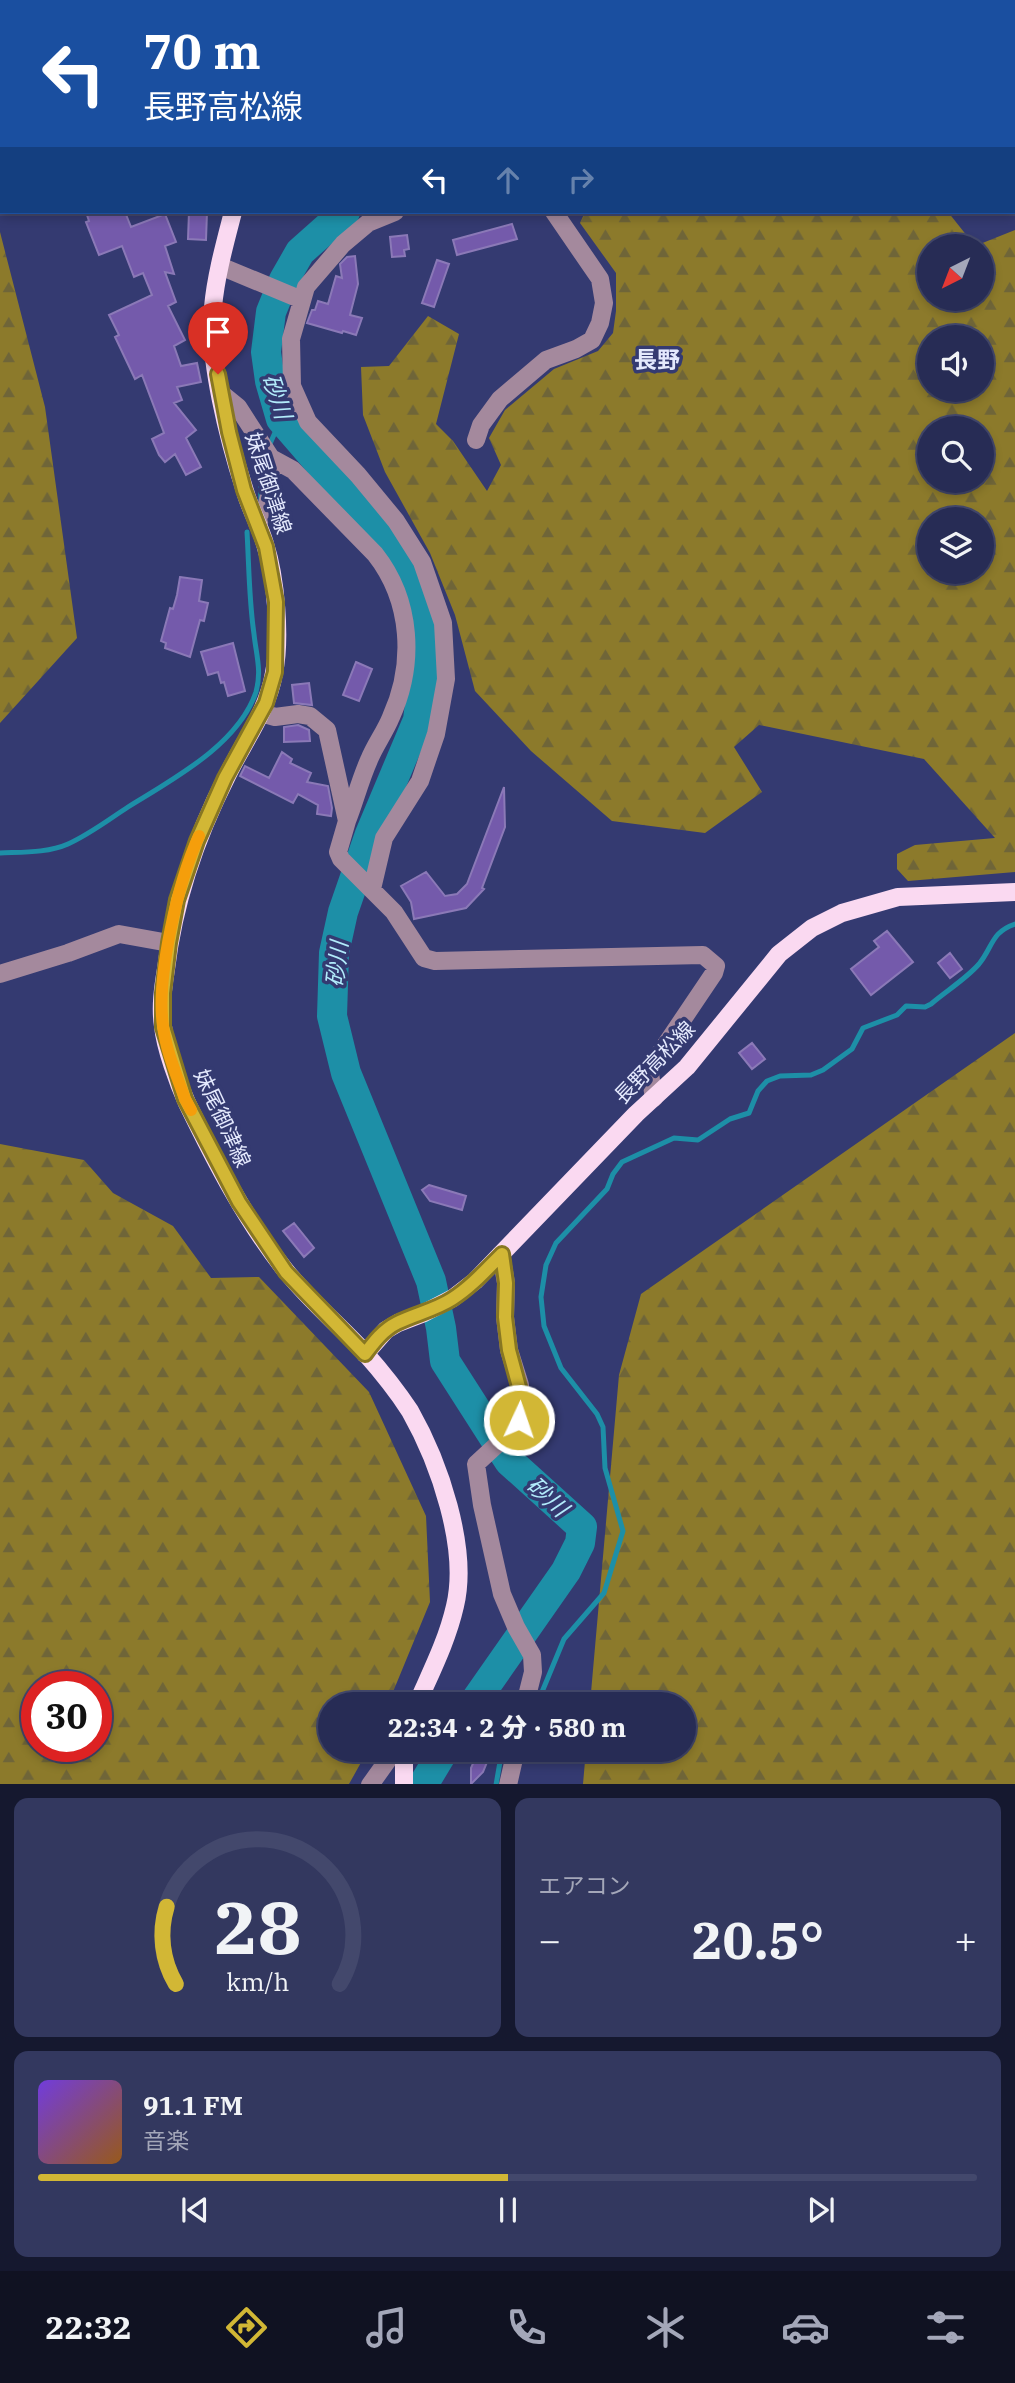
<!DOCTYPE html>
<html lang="ja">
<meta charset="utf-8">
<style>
body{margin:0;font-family:"IBM Plex Serif","Noto Sans JP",serif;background:#33385f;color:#f1f3f6;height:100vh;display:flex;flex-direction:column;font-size:26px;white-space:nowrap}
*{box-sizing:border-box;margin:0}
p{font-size:23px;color:#a4a7b9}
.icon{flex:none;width:38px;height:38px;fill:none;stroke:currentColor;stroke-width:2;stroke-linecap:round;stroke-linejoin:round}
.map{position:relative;height:1784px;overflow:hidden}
.drawer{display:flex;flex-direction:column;gap:14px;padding:14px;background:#15182f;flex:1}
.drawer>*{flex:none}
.top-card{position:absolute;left:0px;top:0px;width:1015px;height:214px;box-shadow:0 4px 10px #0003,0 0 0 2px #43486c;background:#1a4fa0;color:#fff;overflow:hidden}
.needle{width:46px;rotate:222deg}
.fabs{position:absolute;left:917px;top:234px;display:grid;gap:14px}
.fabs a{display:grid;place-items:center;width:77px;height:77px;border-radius:50%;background:#272c55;box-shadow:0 4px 10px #0003,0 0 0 2px #43486c;font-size:35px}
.speed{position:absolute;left:21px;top:1671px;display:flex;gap:14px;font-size:35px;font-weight:700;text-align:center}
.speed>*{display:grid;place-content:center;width:91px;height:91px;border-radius:50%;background:#272c55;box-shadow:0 4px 10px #0003,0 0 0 2px #43486c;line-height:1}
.speed .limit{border:10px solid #d22;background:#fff;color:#111}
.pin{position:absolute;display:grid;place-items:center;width:60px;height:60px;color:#fff;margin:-72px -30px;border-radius:50% 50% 50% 0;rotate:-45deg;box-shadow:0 0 7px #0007}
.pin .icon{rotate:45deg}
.me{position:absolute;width:77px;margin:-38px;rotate:3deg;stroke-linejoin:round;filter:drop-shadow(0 0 5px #0008)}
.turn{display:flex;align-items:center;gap:24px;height:147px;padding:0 28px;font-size:32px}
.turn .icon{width:91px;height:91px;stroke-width:2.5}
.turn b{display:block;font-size:49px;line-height:60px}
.lanes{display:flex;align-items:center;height:66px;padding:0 28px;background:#0003;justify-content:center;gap:35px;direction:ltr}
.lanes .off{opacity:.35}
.big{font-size:52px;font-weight:800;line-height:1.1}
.drawer .tile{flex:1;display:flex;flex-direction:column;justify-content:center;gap:10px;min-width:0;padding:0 24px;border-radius:14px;background:#33385f}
.drawer .dial{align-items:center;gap:0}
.dial svg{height:182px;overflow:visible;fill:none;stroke:#43486c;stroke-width:7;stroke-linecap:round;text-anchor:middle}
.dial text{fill:#f1f3f6;stroke:none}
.song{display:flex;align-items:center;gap:21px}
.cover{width:84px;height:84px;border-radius:10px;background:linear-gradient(135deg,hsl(260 70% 55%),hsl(30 70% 35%))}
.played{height:7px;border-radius:4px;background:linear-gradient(90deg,#d2b735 50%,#43486c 50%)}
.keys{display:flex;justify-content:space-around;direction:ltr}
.heat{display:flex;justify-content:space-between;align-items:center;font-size:38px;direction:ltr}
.drawer .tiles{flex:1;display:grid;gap:14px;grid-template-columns:1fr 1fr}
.tile:last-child{grid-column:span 2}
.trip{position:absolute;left:318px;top:1692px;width:378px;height:70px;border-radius:35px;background:#272c55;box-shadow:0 4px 10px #0003,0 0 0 2px #43486c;font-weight:800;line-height:70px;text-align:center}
.dock{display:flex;height:112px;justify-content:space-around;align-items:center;background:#101222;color:#a4a7b9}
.dock .icon{width:49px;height:49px}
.dock .active{color:#d2b735}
.dock b{font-size:32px;color:#f1f3f6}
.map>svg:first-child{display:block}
</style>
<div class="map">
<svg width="1015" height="1785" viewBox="0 0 1015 1785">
<defs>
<pattern id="forest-firs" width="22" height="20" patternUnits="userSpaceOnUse" patternTransform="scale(1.75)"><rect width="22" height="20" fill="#8c7a2b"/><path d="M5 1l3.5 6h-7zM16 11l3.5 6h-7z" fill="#6f6538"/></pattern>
</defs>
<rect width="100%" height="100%" fill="#343a71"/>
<!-- forest -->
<path fill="url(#forest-firs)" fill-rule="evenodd" d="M874,0H1015V153L1013,152V2H874Z
M585,212H948L975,246L1015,230V872L908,881L897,869V854L915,845L995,838L924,759L759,725L734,747L762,792L705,833L612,821L531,751L475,691L455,615L430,553L385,472L363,415L361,367L389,366L428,316L459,334L436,424L453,441L487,491L501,465L489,438L505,410L554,369L598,351L613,333L616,311V273L580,223ZM929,247H982V299H929ZM929,338H982V390H929ZM929,429H982V481H929ZM929,520H982V572H929Z
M0,232L45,407L77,638L0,723Z
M1015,1033V1784H583L586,1750H684V1704H590L619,1375L641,1294Z
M0,1144L84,1160L113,1193L173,1226L211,1278L259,1277L369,1392L426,1516L430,1602L388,1704H331V1750H368L349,1784H0ZM96,1687V1746H37V1687Z"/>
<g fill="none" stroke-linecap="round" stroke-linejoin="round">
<!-- stream -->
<path stroke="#1d8fa7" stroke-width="5" d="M365,0L368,2
M269,446L281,419
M261,500L260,465L265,455
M0,853C22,852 48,853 68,844C90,834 108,820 128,807C173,779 238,745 256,692C262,671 256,654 254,634C249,600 249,566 247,532
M537,1704L564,1639L604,1593L623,1531L605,1468L603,1427L597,1414L561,1368L544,1326L541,1297L546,1265L556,1243L607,1189L613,1174L622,1162L674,1138L698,1140L730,1119L749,1113L758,1091L767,1081L780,1076L811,1075L823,1070L852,1049L863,1028L897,1015L906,1006L925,1007L931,1004C946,991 966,979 979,964C993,947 991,932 1015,924
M496,1785L501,1756L505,1750"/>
<!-- river -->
<path stroke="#1d8fa7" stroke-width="30" d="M533,2L534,0
M345,212L300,252L284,280L271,312L266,352L270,381L281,419L359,509L400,562L419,610L426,657L418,720L370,834L343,912L334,953L332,1016L346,1073L431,1281L441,1328L445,1361L509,1461L582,1527L580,1543L566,1571L473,1704
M423,1785L444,1750"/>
</g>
<!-- building -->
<path fill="#745aab" stroke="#8b79b7" stroke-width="2" d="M86,212H125L131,227L165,214L176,242L165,246L174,274L165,272L176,302L168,306L185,340L174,346L181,366L197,363L201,382L177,387L182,400L174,403L196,430L186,438L201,467L186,475L175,454L165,462L159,455L152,439L164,433L142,375L135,379L115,337L119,335L109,315L152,295L143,273L134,277L122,246L99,255L86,222L89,221Z
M189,212H207L206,240L188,239Z
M512,224L517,239L457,255L453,240Z
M407,235L409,249L404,250L405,256L392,257L390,237Z
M355,256L358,284L350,315L362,318L356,335L343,331L342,333L307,323L312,310H315L318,301L328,304L336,276L342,278L340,264L347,257Z
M437,260L449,264L434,307L422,303Z
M180,577L202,580L199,601L208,603L204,621L200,620L190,657L165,648L166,643L161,641L170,608L173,609L177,595Z
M233,643L245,691L228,696L224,682L221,683L218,672L208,675L201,652Z
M356,662L372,669L359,701L343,695Z
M309,683L312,705L294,703L292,685Z
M298,725L309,730L310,741L284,742V727Z
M282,752L292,759L290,763L311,773L307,782L328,786L332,808L331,816L317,814L318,805L298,794L293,803L240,776L245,766L269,778Z
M504,787L505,827L482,888L484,889L466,908L414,919L411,902L401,886L426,872L445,896L457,894L467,884Z
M887,931L913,962L871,995L851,969L879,947L874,941Z
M950,953L962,969L950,978L938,963Z
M752,1043L765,1059L752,1069L739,1053Z
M429,1185L466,1196L462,1210L430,1201L422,1190Z
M294,1223L314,1248L304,1257L283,1231Z
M479,1750H492L483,1772L471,1784V1768Z"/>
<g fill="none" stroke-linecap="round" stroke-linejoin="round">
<!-- minor -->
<path stroke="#a4899d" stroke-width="18" d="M505,2L506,0
M561,2L562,0
M710,2L711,0
M220,266L302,300
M222,394L238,407L271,458L293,470L375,554C412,601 415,664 391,717C385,732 375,745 369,760C360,780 355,801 347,821
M476,440L481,425L500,399L546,360L576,349L592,340L600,323L604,303L600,279L554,212
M257,523C272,505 271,480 271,458
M261,713L275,717L298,714L310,716L327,730L347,821L338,852L341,859L394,912L424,958L435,961L703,955L716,966L714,973L654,1062L650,1074L654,1098
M372,889L384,838L420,781L436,734L446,679L443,623L422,562L396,521L358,475L308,422L292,386L291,339L306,287L343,244L368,223L395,212
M0,974L68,953L119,934L169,943
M501,1254L506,1283L505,1317L509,1350L520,1385L522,1411L515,1428L476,1464L482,1505L502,1594L516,1627L532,1655L533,1672L525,1704
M370,1785L395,1750
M508,1785L516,1750"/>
<!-- major -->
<path stroke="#fad9f1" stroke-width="18" d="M330,2L331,0
M233,212C225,243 216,275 213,307C207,357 229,442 245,491C250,509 260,526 265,544C276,578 281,638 274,673C268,710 243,743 227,776C196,837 174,901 166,969C163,987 160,1007 163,1026C165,1048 178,1083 187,1103C215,1161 246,1221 286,1271C310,1301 339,1325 365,1353C381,1371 397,1391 410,1411C439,1462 469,1548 455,1606C447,1641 431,1672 417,1704
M365,1354L386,1330L398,1323L424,1313L453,1298L475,1281L636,1114L687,1067L779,954L812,928L842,913L898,897L1015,892
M404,1750V1785"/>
</g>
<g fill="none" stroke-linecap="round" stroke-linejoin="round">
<defs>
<path id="route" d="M218,374L229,432L244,490L266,547L276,602L275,672L266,703L225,778L197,841L177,900L169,943L163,993V1027L185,1099L239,1202L286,1272L365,1354C374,1342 383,1330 397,1323C415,1314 435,1310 452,1299C471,1287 486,1270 502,1254L506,1283L505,1317L509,1350L522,1398L519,1420"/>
</defs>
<!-- route casing -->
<use href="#route" stroke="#872" stroke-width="18"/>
<!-- route -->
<use href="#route" stroke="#d2b735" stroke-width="12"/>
<!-- slow -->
<path stroke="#f59e0b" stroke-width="12" d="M191,1110L185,1099C177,1076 166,1051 163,1026C156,977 178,882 199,836"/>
</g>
<g text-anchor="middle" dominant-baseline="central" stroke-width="7" stroke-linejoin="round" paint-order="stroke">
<!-- street labels -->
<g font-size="21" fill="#e4e9fd" stroke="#343a71">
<text transform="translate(269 483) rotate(72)">妹尾御津線</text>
<text transform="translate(654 1062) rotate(-46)">長野高松線</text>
<text transform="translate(223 1118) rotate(65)">妹尾御津線</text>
</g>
<!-- neighbourhood labels -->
<g font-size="23" font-weight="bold" fill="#e4e9fd" stroke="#343a71">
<text x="657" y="359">長野</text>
</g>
<!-- water labels -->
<g font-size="23" font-style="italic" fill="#b2ecfb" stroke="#343a71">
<text transform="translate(278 396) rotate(72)">砂川</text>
<text transform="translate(336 964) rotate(-84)">砂川</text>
<text transform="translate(548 1496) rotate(42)">砂川</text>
</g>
</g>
</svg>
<div class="fabs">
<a><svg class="needle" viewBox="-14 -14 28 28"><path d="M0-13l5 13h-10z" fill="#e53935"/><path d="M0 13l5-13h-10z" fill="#a4a7b9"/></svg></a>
<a><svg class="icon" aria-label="sound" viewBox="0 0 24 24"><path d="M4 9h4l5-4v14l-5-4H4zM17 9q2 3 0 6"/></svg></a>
<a><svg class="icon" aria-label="search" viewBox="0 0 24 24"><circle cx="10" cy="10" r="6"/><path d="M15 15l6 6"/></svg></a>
<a><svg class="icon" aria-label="layers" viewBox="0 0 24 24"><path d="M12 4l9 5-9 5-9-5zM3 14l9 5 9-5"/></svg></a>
</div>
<div class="speed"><div class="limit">30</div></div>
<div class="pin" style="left:218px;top:374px;background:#d93025"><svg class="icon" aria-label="arrive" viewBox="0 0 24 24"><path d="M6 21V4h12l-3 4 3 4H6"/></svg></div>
<svg class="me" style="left:519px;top:1420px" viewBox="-20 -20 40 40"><circle r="17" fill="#d2b735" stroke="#fff" stroke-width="3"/><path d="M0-11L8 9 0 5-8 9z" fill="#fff"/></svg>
<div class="trip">22:34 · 2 分 · 580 m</div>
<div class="top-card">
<div class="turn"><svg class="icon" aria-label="left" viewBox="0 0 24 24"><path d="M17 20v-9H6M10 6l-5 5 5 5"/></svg><div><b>70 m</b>長野高松線</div></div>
<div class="lanes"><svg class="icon" aria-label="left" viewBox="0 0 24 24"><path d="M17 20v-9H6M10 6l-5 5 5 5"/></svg><svg class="icon off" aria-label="ahead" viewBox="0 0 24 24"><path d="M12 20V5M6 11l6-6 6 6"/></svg><svg class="icon off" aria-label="right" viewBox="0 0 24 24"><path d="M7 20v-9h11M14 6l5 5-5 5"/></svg></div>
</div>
</div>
<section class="drawer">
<div class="tiles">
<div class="tile dial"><svg viewBox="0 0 100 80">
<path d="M14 69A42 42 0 1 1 86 69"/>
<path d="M14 69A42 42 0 0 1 10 35" stroke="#d2b735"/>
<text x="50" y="56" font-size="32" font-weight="700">28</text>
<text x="50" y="72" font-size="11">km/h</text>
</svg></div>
<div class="tile"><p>エアコン</p>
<div class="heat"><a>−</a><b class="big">20.5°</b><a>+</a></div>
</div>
<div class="tile">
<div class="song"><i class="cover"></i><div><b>91.1 FM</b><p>音楽</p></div></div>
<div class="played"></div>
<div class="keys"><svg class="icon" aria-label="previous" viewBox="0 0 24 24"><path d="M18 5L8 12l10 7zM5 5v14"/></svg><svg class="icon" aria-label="pause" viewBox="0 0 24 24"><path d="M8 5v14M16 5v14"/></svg><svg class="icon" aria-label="next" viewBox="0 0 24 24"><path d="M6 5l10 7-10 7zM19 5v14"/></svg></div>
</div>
</div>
</section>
<nav class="dock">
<b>22:32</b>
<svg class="icon active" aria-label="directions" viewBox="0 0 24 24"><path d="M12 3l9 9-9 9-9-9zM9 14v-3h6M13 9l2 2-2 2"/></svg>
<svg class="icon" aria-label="music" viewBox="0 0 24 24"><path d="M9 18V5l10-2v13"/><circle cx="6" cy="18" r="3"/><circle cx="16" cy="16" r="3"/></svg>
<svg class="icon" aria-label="phone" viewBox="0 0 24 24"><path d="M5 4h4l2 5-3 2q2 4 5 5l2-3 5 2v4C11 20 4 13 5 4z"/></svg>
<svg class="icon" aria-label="climate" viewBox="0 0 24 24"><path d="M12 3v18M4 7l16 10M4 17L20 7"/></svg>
<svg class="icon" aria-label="car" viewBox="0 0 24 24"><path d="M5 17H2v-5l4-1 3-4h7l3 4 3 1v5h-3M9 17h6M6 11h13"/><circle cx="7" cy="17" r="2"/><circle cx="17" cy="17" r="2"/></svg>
<svg class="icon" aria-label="filters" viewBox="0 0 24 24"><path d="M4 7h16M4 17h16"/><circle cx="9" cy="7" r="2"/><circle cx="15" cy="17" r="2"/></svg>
</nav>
